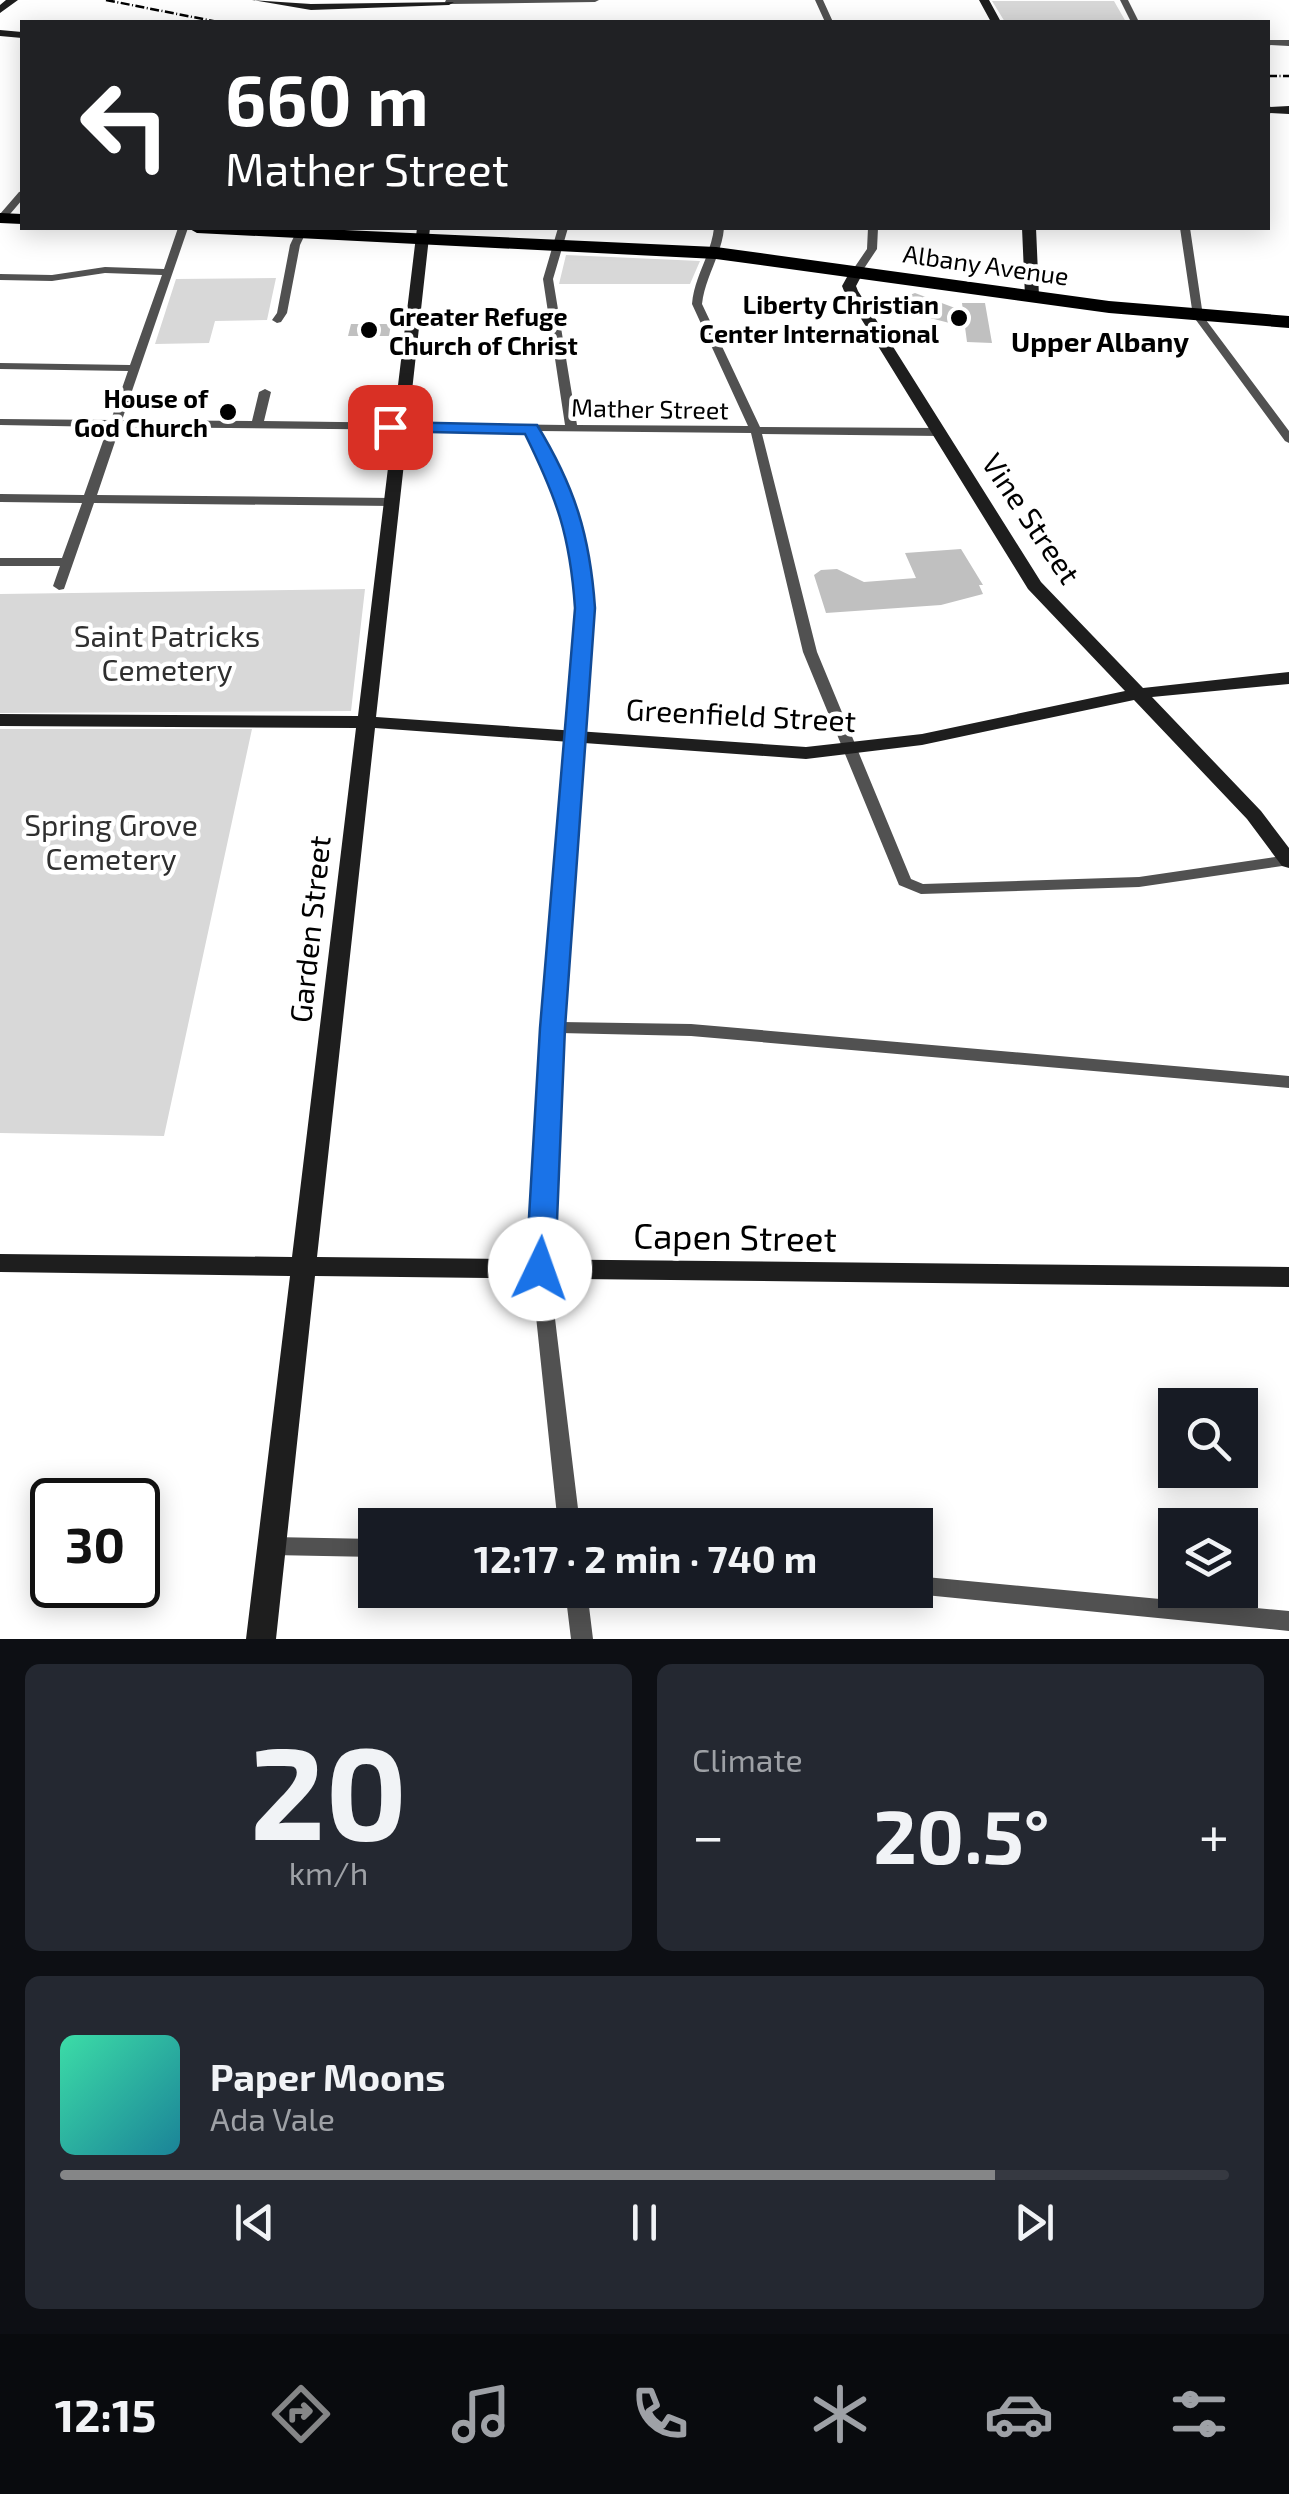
<!DOCTYPE html>
<meta charset="utf-8">
<style>
body{margin:0;font-family:"Exo 2",sans-serif;background:#242831;color:#f1f3f6;height:100vh;display:flex;flex-direction:column;font-size:38px;white-space:nowrap}
*{box-sizing:border-box;margin:0}
p{font-size:32px;color:#9ea1a6}
.icon{flex:none;width:55px;height:55px;fill:none;stroke:currentColor;stroke-width:2;stroke-linecap:round;stroke-linejoin:round}
.map{position:relative;height:1639px;overflow:hidden}
.side{display:flex;flex-direction:column;gap:25px;padding:25px;background:#0d0f14;flex:1}
.side>*{flex:none}
.banner{position:absolute;left:20px;top:20px;width:1250px;height:210px;border-radius:0px;box-shadow:0 5px 25px #0003;background:#202124;color:#fff;overflow:hidden}
.buttons{position:absolute;left:1158px;top:1388px;display:grid;gap:20px}
.buttons a{display:grid;place-items:center;width:100px;height:100px;border-radius:0px;background:#171b24;box-shadow:0 5px 25px #0003;font-size:50px}
.speed{position:absolute;left:30px;top:1478px;display:flex;gap:20px;font-size:50px;font-weight:700;text-align:center}
.speed>*{display:grid;place-content:center;width:130px;height:130px;border-radius:50%;background:#171b24;box-shadow:0 5px 25px #0003;line-height:1}
.speed .limit{border:5px solid #111;border-radius:15px;background:#fff;color:#111}
.pin{position:absolute;display:grid;place-items:center;width:85px;height:85px;color:#fff;margin:-42px;border-radius:20px;box-shadow:0 5px 15px #0006}
.me{position:absolute;width:110px;margin:-55px;rotate:3deg;stroke-linejoin:round;filter:drop-shadow(0 0 8px #0008)}
.turn{display:flex;align-items:center;gap:35px;height:210px;padding:0 40px;font-size:45px}
.turn .icon{width:130px;height:130px;stroke-width:2.5}
.turn b{display:block;font-size:70px;line-height:85px}
.big{font-size:75px;font-weight:700;line-height:1.1}
.side .widget{flex:1;display:flex;flex-direction:column;justify-content:center;gap:15px;min-width:0;padding:0 35px;border-radius:15px;background:#242831}
.side .dial{align-items:center;gap:0}
.dial b{font-size:130px;line-height:1}
.song{display:flex;align-items:center;gap:30px}
.cover{width:120px;height:120px;border-radius:15px;background:linear-gradient(135deg,hsl(160 70% 55%),hsl(190 70% 35%))}
.played{height:10px;border-radius:5px;background:linear-gradient(90deg,#858687 80%,#363941 80%)}
.keys{display:flex;justify-content:space-around;direction:ltr}
.heat{display:flex;justify-content:space-between;align-items:center;font-size:55px;direction:ltr}
.side .tiles{flex:1;display:grid;gap:25px;grid-template-columns:1fr 1fr}
.widget:last-child{grid-column:span 2}
.trip{position:absolute;left:358px;top:1508px;width:575px;height:100px;border-radius:0px;background:#171b24;box-shadow:0 5px 25px #0003;font-weight:700;line-height:100px;text-align:center}
.tab-bar{display:flex;height:160px;justify-content:space-around;align-items:center;background:#090b0e;color:#9ea1a6}
.tab-bar .icon{width:70px;height:70px}
.tab-bar .on{color:#858687}
.tab-bar b{font-size:45px;color:#f1f3f6}
.map>svg:first-child{display:block}
</style>
<div class="map">
<svg width="1289" height="1639" viewBox="0 0 1289 1639">
<rect width="100%" height="100%" fill="#fff"/>
<!-- green -->
<path fill="#d8d8d8" d="M992,1H1114L1126,22H1005Z
M566,255L700,261L690,284H559Z
M276,278L267,320L215,321L209,343L155,344L176,279Z
M365,589L351,711L0,713V594Z
M0,729H252L164,1136L0,1133Z"/>
<!-- building -->
<path fill="#c0c0c0" d="M915,293L963,311L962,303H985L992,343L967,342L965,327L930,318L894,301Z
M351,324H391L389,336H348Z
M961,549L983,585H979L983,594L941,605L826,613L814,575L821,570L837,569L864,582L916,578L905,553Z"/>
<g fill="none" stroke-linecap="round" stroke-linejoin="round">
<!-- street -->
<path fill="#515151" fill-rule="evenodd" d="M446,0H599L595,2L449,4L445,2Z
M815,0H823L833,22H825Z
M1120,0H1128L1139,22H1131Z
M1289,40V46L1268,45V40Z
M22,191V200L5,220H0V214L19,192Z
M178,228H188L122,420L252,421L259,392L265,389L271,392L264,421L565,425L543,279L558,228H568L553,279L577,425L748,426L692,304C694,277 711,255 714,228H724C722,254 705,277 702,304L760,427L940,428L946,432L940,436L762,434L817,652L911,879L923,884L1139,877L1289,855V865L1139,887L921,894L899,885L803,652L751,433L538,431C565,484 584,537 593,595L561,1022L691,1024L1289,1076V1088L691,1036L560,1033L549,1269L580,1525H558L531,1269L544,1027L579,595C571,537 552,484 526,431L120,427L97,495L393,498L399,502L393,506L94,503L64,589L59,590L53,586L60,566H0V558H62L82,503L0,502V494L84,495L108,427L0,425V419L111,420L128,371L0,369V363L130,365L162,275L105,273L52,281L0,280V274L52,275L105,267L164,269Z
M298,228H308L300,245L287,313L281,322L277,323L272,320L277,313L290,245Z
M868,228H878L877,249L861,273H853L852,271L867,249Z
M1180,228H1190L1203,316L1289,431V443L1285,441L1193,316Z
M272,1537L375,1539V1557L272,1555L264,1552L261,1546L264,1540Z
M915,1576L1289,1611V1631L915,1594L907,1590H915Z
M565,1590H587L593,1639H571Z"/>
<!-- secondary -->
<path fill="#1e1e1e" fill-rule="evenodd" d="M6,0H18L0,13V5Z
M252,0L311,4L454,2L449,5L311,10Z
M979,0H989L1001,22H991Z
M0,30L22,32V38L0,36Z
M1289,106V114L1268,113V107Z
M417,228H430L376,717L806,747L922,734L1125,691L1028,589L844,291L842,286L852,268L857,267L864,271L856,286L858,291L1041,582L1143,688L1289,672V684L1152,697L1261,811L1289,848V868L1282,866L1247,819L1134,700L922,745L806,759L375,728L317,1257L1289,1267V1287L315,1276L276,1639H246L290,1276L0,1272V1254L292,1257L356,728L0,726V714L358,716Z
M1022,228H1036L1039,296L1032,300L1025,296Z"/>
<!-- highway -->
<path fill="#000" fill-rule="evenodd" d="M0,213L22,214V224L0,223Z
M188,228H300L716,247L1109,301L1289,316V328L1109,313L716,259L197,233Z"/>
<!-- rail -->
<path stroke="#000" stroke-width="2.5" stroke-dasharray="9 2.5 1 2.5" stroke-linecap="butt" d="M106,0L218,22
M1268,76H1289"/>
</g>
<!-- route -->
<path fill="#1a73e8" stroke="#114b97" stroke-width="2.5" d="M390,422L537,425C575,487 590,536 595,608L565,1028L555,1269L550,1277L540,1280L530,1277L526,1269L540,1028L575,608C570,535 557,499 525,434L384,431V423Z"/>
<!-- markers -->
<g fill="#000" stroke="#fff" stroke-width="4">
<circle cx="959" cy="318" r="10"/>
<circle cx="369" cy="330" r="10"/>
<circle cx="228" cy="412" r="10"/>
</g>
<g text-anchor="middle" dominant-baseline="central" stroke-width="9" stroke-linejoin="round" paint-order="stroke">
<!-- far-street labels -->
<g font-size="25" fill="#000" stroke="#fff">
<text transform="translate(986 264) rotate(8)">Albany Avenue</text>
<text transform="translate(650 408) rotate(1)">Mather Street</text>
</g>
<!-- far-poi labels -->
<g font-size="25" font-weight="bold" fill="#000" stroke="#fff" text-anchor="end">
<text x="939" y="304">Liberty Christian<tspan x="939" dy="29">Center International</tspan></text>
<text x="389" y="316" text-anchor="start">Greater Refuge<tspan x="389" dy="29">Church of Christ</tspan></text>
<text x="208" y="398">House of<tspan x="208" dy="29">God Church</tspan></text>
</g>
<!-- far-neighbourhood labels -->
<g font-size="28" font-weight="bold" fill="#000" stroke="#fff">
<text x="1100" y="341">Upper Albany</text>
</g>
<!-- street labels -->
<g font-size="30" fill="#000" stroke="#fff">
<text transform="translate(1032 518) rotate(56)">Vine Street</text>
<text transform="translate(741 714) rotate(3)">Greenfield Street</text>
<text transform="translate(309 929) rotate(-84)">Garden Street</text>
</g>
<!-- park labels -->
<g font-size="30" fill="#2f2f2f" stroke="#fff">
<text x="167" y="635">Saint Patricks<tspan x="167" dy="34">Cemetery</tspan></text>
<text x="111" y="824">Spring Grove<tspan x="111" dy="34">Cemetery</tspan></text>
</g>
<!-- near-street labels -->
<g font-size="35" fill="#000" stroke="#fff">
<text transform="translate(735 1236) rotate(1)">Capen Street</text>
</g>
</g>
</svg>
<div class="buttons">
<a><svg class="icon" aria-label="search" viewBox="0 0 24 24"><circle cx="10" cy="10" r="6"/><path d="M15 15l6 6"/></svg></a>
<a><svg class="icon" aria-label="layers" viewBox="0 0 24 24"><path d="M12 4l9 5-9 5-9-5zM3 14l9 5 9-5"/></svg></a>
</div>
<div class="speed"><div class="limit">30</div></div>
<div class="pin" style="left:390px;top:427px;background:#d93025"><svg class="icon" aria-label="arrive" viewBox="0 0 24 24"><path d="M6 21V4h12l-3 4 3 4H6"/></svg></div>
<svg class="me" style="left:540px;top:1269px" viewBox="-20 -20 40 40"><circle r="19" fill="#fff"/><path d="M0-13L10 11 0 6-10 11z" fill="#1a73e8"/></svg>
<div class="trip">12:17 · 2 min · 740 m</div>
<div class="banner">
<div class="turn"><svg class="icon" aria-label="left" viewBox="0 0 24 24"><path d="M17 20v-9H6M10 6l-5 5 5 5"/></svg><div><b>660 m</b>Mather Street</div></div>
</div>
</div>
<section class="side">
<div class="tiles">
<div class="widget dial"><b>20</b><p>km/h</p></div>
<div class="widget"><p>Climate</p>
<div class="heat"><a>−</a><b class="big">20.5°</b><a>+</a></div>
</div>
<div class="widget">
<div class="song"><i class="cover"></i><div><b>Paper Moons</b><p>Ada Vale</p></div></div>
<div class="played"></div>
<div class="keys"><svg class="icon" aria-label="previous" viewBox="0 0 24 24"><path d="M18 5L8 12l10 7zM5 5v14"/></svg><svg class="icon" aria-label="pause" viewBox="0 0 24 24"><path d="M8 5v14M16 5v14"/></svg><svg class="icon" aria-label="next" viewBox="0 0 24 24"><path d="M6 5l10 7-10 7zM19 5v14"/></svg></div>
</div>
</div>
</section>
<nav class="tab-bar">
<b>12:15</b>
<svg class="icon on" aria-label="directions" viewBox="0 0 24 24"><path d="M12 3l9 9-9 9-9-9zM9 14v-3h6M13 9l2 2-2 2"/></svg>
<svg class="icon" aria-label="music" viewBox="0 0 24 24"><path d="M9 18V5l10-2v13"/><circle cx="6" cy="18" r="3"/><circle cx="16" cy="16" r="3"/></svg>
<svg class="icon" aria-label="phone" viewBox="0 0 24 24"><path d="M5 4h4l2 5-3 2q2 4 5 5l2-3 5 2v4C11 20 4 13 5 4z"/></svg>
<svg class="icon" aria-label="climate" viewBox="0 0 24 24"><path d="M12 3v18M4 7l16 10M4 17L20 7"/></svg>
<svg class="icon" aria-label="car" viewBox="0 0 24 24"><path d="M5 17H2v-5l4-1 3-4h7l3 4 3 1v5h-3M9 17h6M6 11h13"/><circle cx="7" cy="17" r="2"/><circle cx="17" cy="17" r="2"/></svg>
<svg class="icon" aria-label="filters" viewBox="0 0 24 24"><path d="M4 7h16M4 17h16"/><circle cx="9" cy="7" r="2"/><circle cx="15" cy="17" r="2"/></svg>
</nav>
